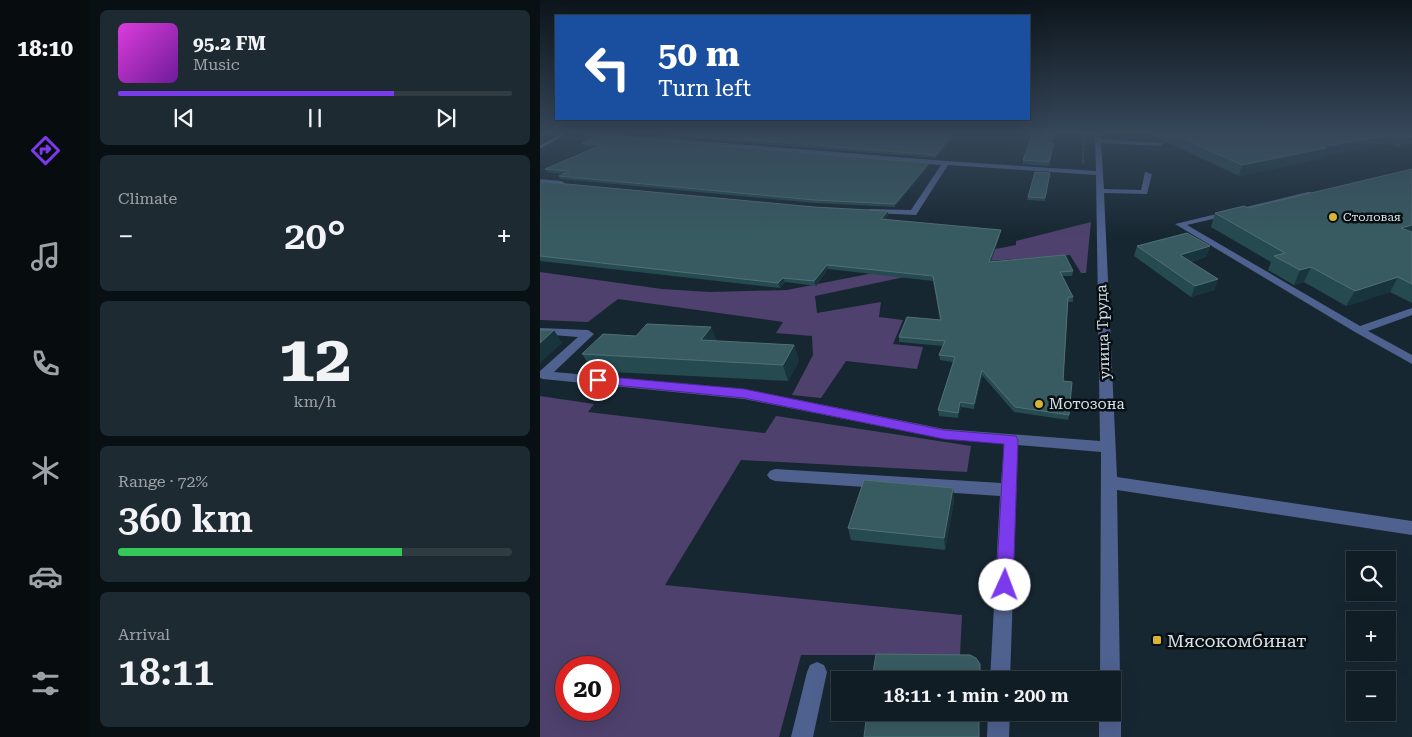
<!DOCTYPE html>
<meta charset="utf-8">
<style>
body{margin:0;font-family:"Roboto Serif",serif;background:#1e2a32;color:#f1f3f6;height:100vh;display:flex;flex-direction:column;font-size:19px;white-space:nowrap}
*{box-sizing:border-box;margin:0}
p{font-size:16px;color:#9ca2a7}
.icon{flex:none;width:28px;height:28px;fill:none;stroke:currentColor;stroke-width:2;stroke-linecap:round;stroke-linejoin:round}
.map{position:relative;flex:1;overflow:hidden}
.panel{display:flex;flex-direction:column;gap:10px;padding:10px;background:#091014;width:450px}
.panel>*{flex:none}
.hud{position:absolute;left:15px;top:15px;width:475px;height:105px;border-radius:0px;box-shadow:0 5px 20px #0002,0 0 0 1px #303b42;background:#1a4fa0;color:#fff;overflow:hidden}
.controls{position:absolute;left:806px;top:551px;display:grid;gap:10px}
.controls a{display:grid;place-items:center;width:50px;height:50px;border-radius:0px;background:#111d25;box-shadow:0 5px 20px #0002,0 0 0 1px #303b42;font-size:25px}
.speed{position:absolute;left:15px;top:656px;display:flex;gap:10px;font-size:25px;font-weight:700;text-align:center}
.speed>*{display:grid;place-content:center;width:65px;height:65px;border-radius:50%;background:#111d25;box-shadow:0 5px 20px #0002,0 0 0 1px #303b42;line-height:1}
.speed .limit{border:8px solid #d22;background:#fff;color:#111}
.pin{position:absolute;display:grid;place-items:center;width:42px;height:42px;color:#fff;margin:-21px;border:2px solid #fff;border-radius:50%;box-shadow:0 1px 5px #0007}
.me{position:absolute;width:55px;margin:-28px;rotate:2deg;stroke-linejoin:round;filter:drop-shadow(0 0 4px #0008)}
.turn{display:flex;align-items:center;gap:18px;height:105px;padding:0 20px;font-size:22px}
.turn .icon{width:65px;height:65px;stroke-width:2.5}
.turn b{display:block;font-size:35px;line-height:42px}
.big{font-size:38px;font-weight:600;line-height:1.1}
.panel .widget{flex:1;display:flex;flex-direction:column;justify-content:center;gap:8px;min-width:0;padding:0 18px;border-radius:8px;background:#1e2a32}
.panel .dial{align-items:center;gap:0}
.dial b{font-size:65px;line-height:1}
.song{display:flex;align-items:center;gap:15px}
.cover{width:60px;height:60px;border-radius:8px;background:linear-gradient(135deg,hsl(300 70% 55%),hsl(280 70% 35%))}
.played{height:5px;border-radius:2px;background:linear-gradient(90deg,#7c3aed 70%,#303b42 70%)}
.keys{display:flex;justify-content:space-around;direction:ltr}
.heat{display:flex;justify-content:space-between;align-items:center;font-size:28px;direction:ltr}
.charge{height:8px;border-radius:4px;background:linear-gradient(90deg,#34c759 72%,#303b42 0)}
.trip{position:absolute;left:291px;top:671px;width:290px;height:50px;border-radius:0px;background:#111d25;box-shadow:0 5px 20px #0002,0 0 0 1px #303b42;font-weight:600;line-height:50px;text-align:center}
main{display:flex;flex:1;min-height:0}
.menu{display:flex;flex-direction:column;width:90px;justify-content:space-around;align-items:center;background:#070c0f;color:#9ca2a7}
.menu .icon{width:35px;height:35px}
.menu .on{color:#7c3aed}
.menu b{font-size:22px;color:#f1f3f6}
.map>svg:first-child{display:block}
</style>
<main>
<nav class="menu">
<b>18:10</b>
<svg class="icon on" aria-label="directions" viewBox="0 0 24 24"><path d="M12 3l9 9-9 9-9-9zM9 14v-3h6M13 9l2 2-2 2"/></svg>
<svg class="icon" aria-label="music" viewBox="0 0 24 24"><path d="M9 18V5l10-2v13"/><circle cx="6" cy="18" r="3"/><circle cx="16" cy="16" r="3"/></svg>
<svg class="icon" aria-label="phone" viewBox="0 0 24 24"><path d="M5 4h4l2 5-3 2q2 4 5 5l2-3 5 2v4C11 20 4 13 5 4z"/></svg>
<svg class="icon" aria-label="climate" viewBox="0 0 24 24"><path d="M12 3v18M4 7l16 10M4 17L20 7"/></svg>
<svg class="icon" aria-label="car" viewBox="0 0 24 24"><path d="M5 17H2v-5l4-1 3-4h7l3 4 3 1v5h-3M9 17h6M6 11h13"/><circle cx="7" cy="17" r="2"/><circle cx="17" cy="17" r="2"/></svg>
<svg class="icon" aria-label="filters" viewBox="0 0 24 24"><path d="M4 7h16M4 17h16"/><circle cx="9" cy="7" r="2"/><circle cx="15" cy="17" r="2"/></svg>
</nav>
<section class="panel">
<div class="widget">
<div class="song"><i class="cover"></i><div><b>95.2 FM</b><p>Music</p></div></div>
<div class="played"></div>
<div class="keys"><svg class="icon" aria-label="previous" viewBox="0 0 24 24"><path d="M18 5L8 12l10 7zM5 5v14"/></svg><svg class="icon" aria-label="pause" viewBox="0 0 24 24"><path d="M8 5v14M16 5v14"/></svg><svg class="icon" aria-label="next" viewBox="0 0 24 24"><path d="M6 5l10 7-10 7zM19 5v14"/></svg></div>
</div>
<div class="widget"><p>Climate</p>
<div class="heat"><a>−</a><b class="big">20°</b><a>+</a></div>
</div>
<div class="widget dial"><b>12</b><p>km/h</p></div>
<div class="widget"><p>Range · 72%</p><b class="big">360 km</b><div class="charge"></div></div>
<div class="widget"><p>Arrival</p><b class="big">18:11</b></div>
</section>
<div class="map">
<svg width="872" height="737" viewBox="0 0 872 737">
<rect width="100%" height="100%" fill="#172731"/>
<!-- green -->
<path fill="#4e416d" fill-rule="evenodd" d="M551,222L546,273H541L530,255L435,262L275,296L277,313L341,302L339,317L363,320L353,344L383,347L377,369L306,361L281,398L252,395L273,355L272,336L236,333L243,322L78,299L48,322L0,320V272L122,289L170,292L247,290L476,245V241Z
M0,396L54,404L48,412L225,433L236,416L431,446L427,472L201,460L125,585L422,615L420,655H261L239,737H0ZM26,668H69V710H26Z"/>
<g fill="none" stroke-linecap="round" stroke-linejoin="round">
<!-- stream -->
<path stroke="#588883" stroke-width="3" d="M0,147L25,133"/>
<!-- path -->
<path stroke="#53616a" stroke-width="2" stroke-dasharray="1 1" stroke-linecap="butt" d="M543,163L544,134"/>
<!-- minor -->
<path fill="#4f618f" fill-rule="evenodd" d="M60,133L406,161L556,171L555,133H561V139L622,143L623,144L620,146L561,143L564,189L601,190L605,172L612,174L607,194L564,193L577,477L872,521V535L577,490L580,680L577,687L572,689V680H560L561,452L478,445L470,680H450L460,496L235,481L230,479L227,475L230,471L235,469L461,483L464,444L404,439L204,399L3,379L0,378V371L38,337L0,334V328L48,330L54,334L14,372L204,389L404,429L560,441L556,175L408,165L376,215L332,213L328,211L329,209L371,210L401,165L45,136L42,134Z
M0,179L21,181L25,183L21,185L0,183Z
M768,192H771V196L647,225L820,326L872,308V315L828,331L872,355V364L815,332L635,224Z
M277,662L284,665L287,672L273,737H251L267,672L270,665Z
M572,702L578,704L581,712V737H559V712H572Z
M448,712H470L469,737H447Z"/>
</g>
<!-- wall -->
<path fill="#254a50" d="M88,133H417L396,158Z
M493,133H515L511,143H514L509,166L483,164V160Z
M607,133H872L859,148L850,144L782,156L781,159L699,176Z
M42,143L389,166L355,207L275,203L21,179L19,176L23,174L7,172L5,169L56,147L44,146Z
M872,169V303L850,292L806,306L764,282L754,285L728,270L731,262L671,227L675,213L708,208Z
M510,173L505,201L487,200L488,197Z
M0,184L274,207L348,211V215L345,220L460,235L451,262L533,271L532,276H523L533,297V302H528L523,381L529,415L528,420L474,412L442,375L434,409L421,407L418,418L399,416L398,410L413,362L400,360L399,355L403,346L359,342V337L400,320L393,281L288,269L276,286L245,282L240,288L0,261Z
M597,246H670L666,257L650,262L678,279L674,290L651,297L594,256Z
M177,341L254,345L259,361L248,381L53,371L42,354Z
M413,488L414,501L405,550L311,540L308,528Z"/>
<!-- shaded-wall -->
<path fill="#18353d" d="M414,133H417L396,158V155Z
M855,134L850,144L782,156L781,159L699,176L702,165L781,147Z
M864,137H872V147L859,148Z
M389,163V166L355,207V204Z
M348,211V215L341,224V219Z
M872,225V236L861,228Z
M461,230L460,235L449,266V262Z
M670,246L666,257L637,265L640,255Z
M287,265L288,269L276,286L274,281Z
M771,267L764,282L754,285L760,270Z
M858,277L850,292L806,306L815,291Z
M243,278L245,282L240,288L238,283Z
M678,279L674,290L651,297L655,286Z
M171,327L178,343L161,340Z
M14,330L22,343L0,363V343Z
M254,345L259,361L248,381L243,365Z
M442,370V375L434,409V404Z
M420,402L421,407L418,418V413Z
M413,488L414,501L405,550L404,538Z"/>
<!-- building -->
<path fill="#385b61" stroke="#517076" d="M124,133H414L396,155Z
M493,133H514L510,143H514L509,162L483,160Z
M631,133H872V137H864L855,134L781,147L786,148L702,165Z
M60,136L389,163L355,204L274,200L19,176L29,171L5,169L61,145L42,143Z
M872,169V225L861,228L872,232V284L858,277L815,291L771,267L760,270L734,256L745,253L675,213L704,206L708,208Z
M495,172L510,173L505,198L488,197Z
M5,182L274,207L348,211L341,219L461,230L449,262L525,255L533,271L520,272L533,297H528L523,381L532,382L529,415L475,407L442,370L434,404L420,402L418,413L398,410L415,357L399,355L405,341L359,337L367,317L401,320L393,276L287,265L274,281L243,278L238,283L0,256V184Z
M647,233L670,246L640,255L678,279L655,286L597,246Z
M107,324L171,327L161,340L254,345L243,365L42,354L63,334L96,336Z
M0,330H14L0,343Z
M324,480L413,488L404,538L308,528Z
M336,654L430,655L436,658L440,664V680H332Z
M327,712H439V737H324Z"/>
<!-- sky -->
<linearGradient id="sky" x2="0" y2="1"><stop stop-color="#0d151b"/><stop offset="0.56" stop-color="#36475a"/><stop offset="1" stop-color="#36475a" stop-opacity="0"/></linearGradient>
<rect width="872" height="237" fill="url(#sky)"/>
<!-- route -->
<path fill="#7c3aed" stroke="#51269a" d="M58,376L204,389L404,430L476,436L478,440L473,585L471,591L465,593L459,591L456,585L464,444L404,439L204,398L54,383L52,380Z"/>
<!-- markers -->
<g fill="#d7b434" stroke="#080f13" stroke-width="2">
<circle cx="793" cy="217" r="5"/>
<circle cx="499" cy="404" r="5"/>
<rect x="612" y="635" width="10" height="10" rx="2.5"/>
</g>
<g text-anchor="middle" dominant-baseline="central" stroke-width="5" stroke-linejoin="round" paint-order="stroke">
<!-- far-poi labels -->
<g font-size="12" fill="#d7e1e8" stroke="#080f13" text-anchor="start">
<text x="803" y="217">Столовая</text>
</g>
<!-- street labels -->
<g font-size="15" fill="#d7e1e8" stroke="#080f13">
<text transform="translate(563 332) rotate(-92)">улица Труда</text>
</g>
<!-- poi labels -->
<g font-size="15" fill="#d7e1e8" stroke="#080f13" text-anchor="start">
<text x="509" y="404">Мотозона</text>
</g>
<!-- near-poi labels -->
<g font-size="18" fill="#d7e1e8" stroke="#080f13" text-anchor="start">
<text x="627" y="640">Мясокомбинат</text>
</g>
</g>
</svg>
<div class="controls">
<a><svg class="icon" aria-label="search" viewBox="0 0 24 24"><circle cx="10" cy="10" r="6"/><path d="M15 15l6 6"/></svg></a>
<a>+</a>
<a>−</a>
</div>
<div class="speed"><div class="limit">20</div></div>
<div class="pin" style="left:58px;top:380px;background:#d93025"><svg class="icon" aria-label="arrive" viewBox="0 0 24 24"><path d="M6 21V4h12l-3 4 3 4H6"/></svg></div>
<svg class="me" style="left:465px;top:585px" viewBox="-20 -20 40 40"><circle r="19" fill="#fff"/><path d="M0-13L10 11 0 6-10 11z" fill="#7c3aed"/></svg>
<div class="trip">18:11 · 1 min · 200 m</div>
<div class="hud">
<div class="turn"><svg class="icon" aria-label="left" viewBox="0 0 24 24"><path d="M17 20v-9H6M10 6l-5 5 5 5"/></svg><div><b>50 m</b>Turn left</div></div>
</div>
</div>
</main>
